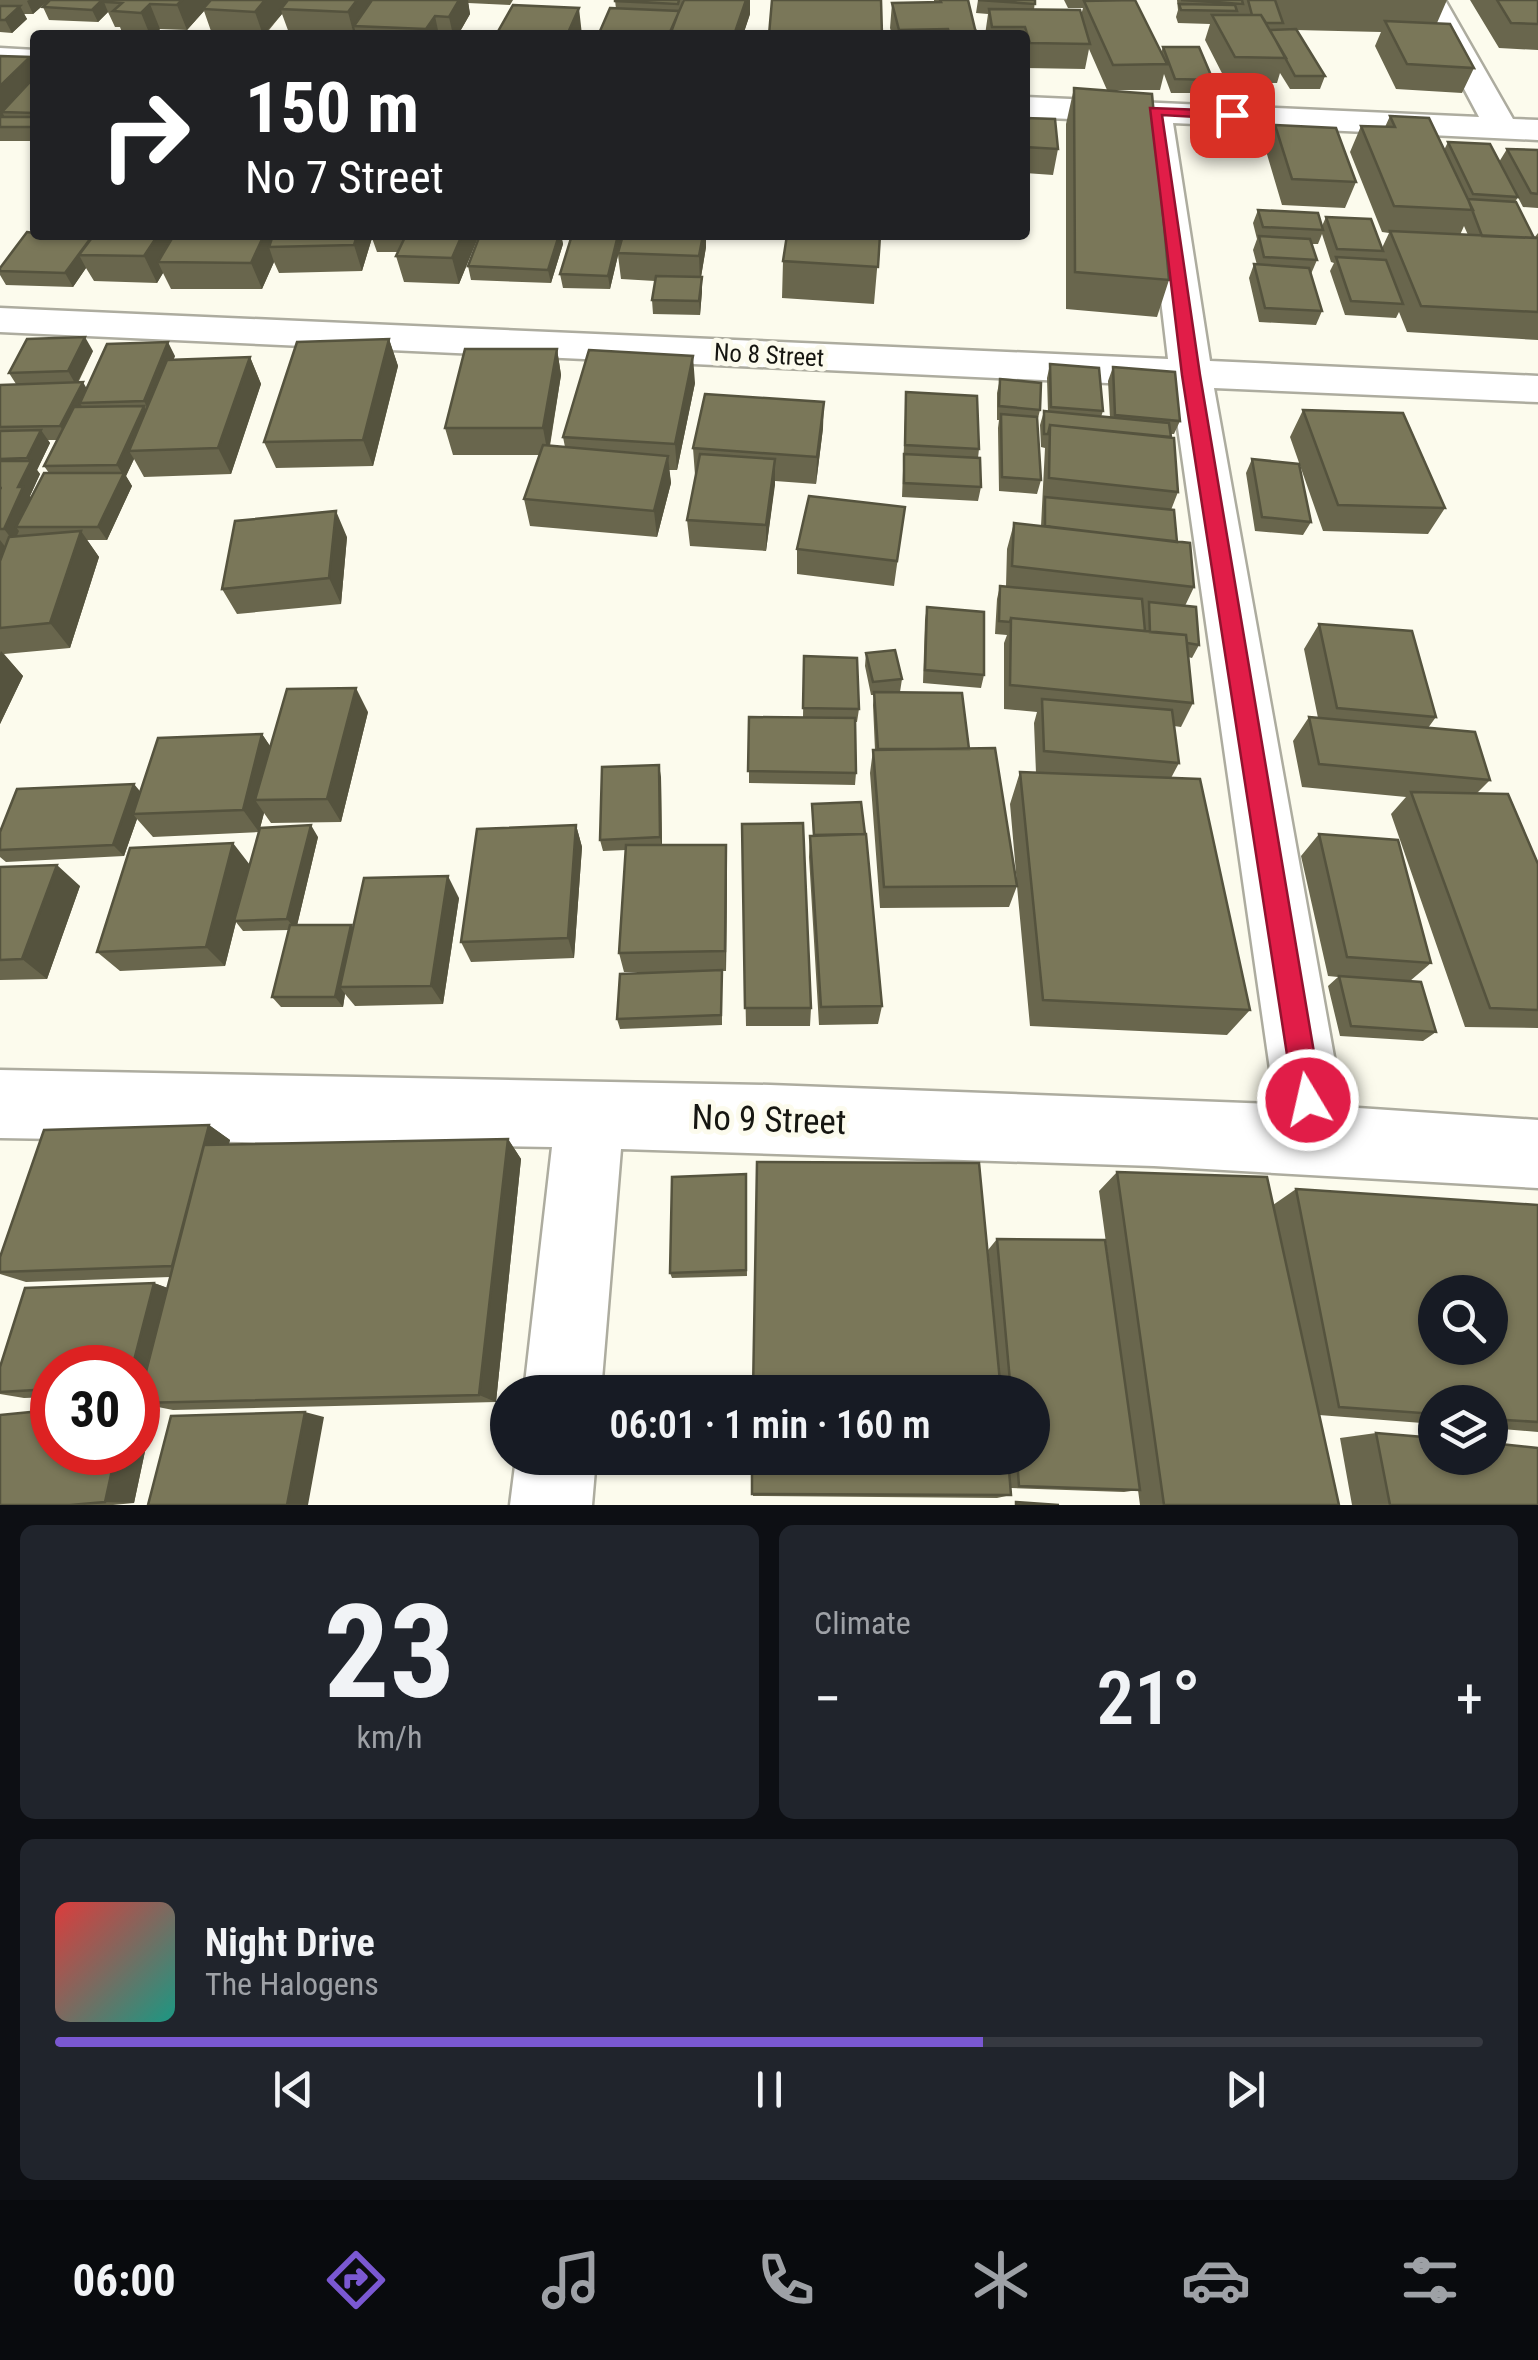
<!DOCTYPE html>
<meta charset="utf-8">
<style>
body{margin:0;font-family:"Roboto Condensed",sans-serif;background:#20242c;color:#f1f3f6;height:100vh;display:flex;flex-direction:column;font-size:38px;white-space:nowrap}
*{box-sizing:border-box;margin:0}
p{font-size:32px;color:#9ea1a6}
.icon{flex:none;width:55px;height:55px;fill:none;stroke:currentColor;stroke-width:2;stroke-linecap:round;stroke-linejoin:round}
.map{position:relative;height:1505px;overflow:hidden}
.drawer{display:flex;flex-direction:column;gap:20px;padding:20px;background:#0d0f14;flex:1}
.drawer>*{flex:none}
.top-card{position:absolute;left:30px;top:30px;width:1000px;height:210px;border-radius:10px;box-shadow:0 2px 8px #0004;background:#202124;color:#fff;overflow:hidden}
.tools{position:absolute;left:1418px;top:1275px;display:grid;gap:20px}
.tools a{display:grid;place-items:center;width:90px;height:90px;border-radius:50%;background:#171b24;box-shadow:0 2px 8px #0004;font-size:50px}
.speed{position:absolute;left:30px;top:1345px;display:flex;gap:20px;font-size:50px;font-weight:700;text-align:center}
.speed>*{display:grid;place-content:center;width:130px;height:130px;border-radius:50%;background:#171b24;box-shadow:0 2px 8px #0004;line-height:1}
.speed .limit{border:15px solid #d22;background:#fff;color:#111}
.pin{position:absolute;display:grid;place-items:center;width:85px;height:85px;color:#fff;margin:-42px;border-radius:20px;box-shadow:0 5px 15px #0006}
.me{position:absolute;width:110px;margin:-55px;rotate:351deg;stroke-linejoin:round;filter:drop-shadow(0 0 8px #0008)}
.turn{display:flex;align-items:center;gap:35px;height:210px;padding:0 50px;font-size:45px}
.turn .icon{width:130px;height:130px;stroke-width:2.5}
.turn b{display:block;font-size:70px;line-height:85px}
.big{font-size:75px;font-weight:600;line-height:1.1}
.drawer .tile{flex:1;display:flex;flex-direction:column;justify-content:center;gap:15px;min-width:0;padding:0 35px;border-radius:15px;background:#20242c}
.drawer .dial{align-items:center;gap:0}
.dial b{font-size:130px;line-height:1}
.song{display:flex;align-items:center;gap:30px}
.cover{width:120px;height:120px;border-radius:15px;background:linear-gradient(135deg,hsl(0 70% 55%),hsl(170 70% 35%))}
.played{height:10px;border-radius:5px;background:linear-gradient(90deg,#7a58d2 65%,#363941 65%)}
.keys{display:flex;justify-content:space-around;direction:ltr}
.heat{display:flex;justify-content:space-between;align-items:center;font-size:55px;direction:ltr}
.drawer .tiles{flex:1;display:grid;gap:20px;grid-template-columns:1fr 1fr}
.tile:last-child{grid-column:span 2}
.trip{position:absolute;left:490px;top:1375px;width:560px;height:100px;border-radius:50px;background:#171b24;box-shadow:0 2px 8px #0004;font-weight:600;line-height:100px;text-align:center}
.tab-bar{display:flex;height:160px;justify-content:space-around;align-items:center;background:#090b0e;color:#9ea1a6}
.tab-bar .icon{width:70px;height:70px}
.tab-bar .selected{color:#7a58d2}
.tab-bar b{font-size:45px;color:#f1f3f6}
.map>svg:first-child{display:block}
</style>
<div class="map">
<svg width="1538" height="1505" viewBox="0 0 1538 1505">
<rect width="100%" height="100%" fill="#fcfbed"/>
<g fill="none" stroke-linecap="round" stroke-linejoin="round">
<defs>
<path id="minor" d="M1417,0H1445L1513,119L1538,120V140L1173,123L1210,361L1538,376V402L1214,388L1343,1107L1538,1120V1188L1154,1166L621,1149L601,1392H524L552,1147L0,1138V1070L770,1085L1275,1104L1172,386L0,332V308L1168,359L1140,122L1025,117V97L1479,117Z
M0,48L35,50V68L0,66Z
M516,1458H596L592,1505H510Z"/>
</defs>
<!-- minor casing -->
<use href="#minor" stroke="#adac9f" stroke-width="5"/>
<!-- minor -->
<use href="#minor" fill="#fff" fill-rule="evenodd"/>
</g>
<!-- wall -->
<path fill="#69664d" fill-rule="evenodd" d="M0,0H49L33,14H24L27,19L12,33L0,32Z
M50,0H513L510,5L468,3L470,14L458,35H318L289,33L282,14L265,35L212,34L204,11L187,30L160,29L154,35H123L120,27H115L108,12L98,22L49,20L43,7Z
M615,0H683L681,7L750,14L743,35H601L600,31L616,9Z
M934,0H968L975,29L978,35H892L890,28L892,3H934Z
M978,0H1035L1034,10L1081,15L1083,8H1068L1064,0H1135L1161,53L1163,47L1213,80L1209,93H1171L1164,74L1160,90H1107L1089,49L1085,69L1025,68V35H985L988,14L976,13Z
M1177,0H1447L1437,23L1474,68L1462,93L1396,89L1375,46L1381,32L1296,30L1325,76L1320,89H1290L1280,73L1277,83H1227L1205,40L1210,24L1178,23L1176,17L1178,10Z
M1470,0H1538V50L1499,48Z
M0,56L35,66V141H0Z
M1074,88L1169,280L1157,317L1066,309V124Z
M1390,116L1444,150L1448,142L1499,162L1507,149L1538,150V208L1523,207L1501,165L1518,197L1515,202L1534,238L1538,233V340L1407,332L1399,312L1396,318L1345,315L1330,271L1334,263L1331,262L1322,234L1318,244H1312L1317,260L1311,274L1322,311L1316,325L1259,322L1249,278L1254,264L1257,265L1253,250L1257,239L1253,223L1258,210L1322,226L1326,217L1382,248L1389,233L1382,232L1350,152L1361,126L1385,127ZM1464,226L1468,235H1460Z
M1025,118L1058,149L1053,175L1025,173Z
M1275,125L1356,182L1345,208L1282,205L1266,151Z
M35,235H479L459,284L404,282L396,256L398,252H377L372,238L362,271L279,273L274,262L262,289H171L163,273L157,283L94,281L86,268L73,287L6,285L0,275V268Z
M480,235H561L563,244L551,283L471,280L468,266Z
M623,235H706V247L701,277L702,291L700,315L653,314L652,300L655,281L621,279L618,255L610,289L563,288L560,274L622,238Z
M880,235L874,304L782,298L783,261Z
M389,339L398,366L373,466L276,468L264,442Z
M557,349L561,375L550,446L565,447L563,437L695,383L677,470H669L671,483L657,537L530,526L524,499L540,455H453L445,428Z
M93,351L78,383L87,389L175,356L173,360L250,357L261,384L231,474L144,477L134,459L126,476L132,486L107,540H87L99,557L70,648L4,654L23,676L0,724V385L16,384L9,373ZM48,440H57L44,466L49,473L31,498L30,496L40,474L37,470L50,443Z
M1050,364L1103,411L1101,417L1110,418L1108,381L1113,367L1180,421L1174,434H1171L1178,492L1171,510L1177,542L1194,587L1185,606L1199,645L1192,658L1188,657L1193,703L1181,727L1174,726L1179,763L1171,778L1250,1010L1227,1035L1030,1026L1017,886L1009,907L880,908L870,773L873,750H875L873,705L874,695H871L865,666L866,653L902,679L900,692L969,749L1017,884L1010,804L1020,772L1036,773L1034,723L1037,712L1004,709V643L1007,635L995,634L997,599L1000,586H1006L1007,549L1014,523L1041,526L1045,448L1041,447L1040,425L1044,411L1048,412L1047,378Z
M1000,379L1040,410L1037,422L1041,480L1037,494L999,491L998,428L999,420H997V393Z
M906,392L979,449L978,458L981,487L978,501L902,497Z
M1303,410L1445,508L1428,534L1323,531L1290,437Z
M823,428L816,484L775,481L766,551L690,546L687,520L696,475H695L693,448Z
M1252,459L1311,522L1303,535L1255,531L1246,473Z
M905,507L894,586L797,574V549Z
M347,537L341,604L237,614L222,589Z
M927,607L984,675L981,688L923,683L925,620Z
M1319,624L1436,717L1428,728L1490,780L1477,793L1538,864V1028L1465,1027L1391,814L1406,797L1302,787L1293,741L1309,717L1318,718L1304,649Z
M804,656L859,709L857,722H855L856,773L855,785L749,783V717H803Z
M368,712L341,822L271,823L264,813L260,828L318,837L297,925L353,928L459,898L443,1004L355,1006L345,994L343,1007H281L272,997L289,930L243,931L236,922L225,966L120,971L97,952L250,865L259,832L153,837L137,819L124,856L6,862L0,857V832L140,792L262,734L270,746Z
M661,777L662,845L727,867L726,971H722V1025L620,1029L617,1019L682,972H624L619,953L626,850L603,851L600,840Z
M812,804L882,1006L878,1024L819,1025L809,857L810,836L813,835Z
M742,824L811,1008L810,1026H746Z
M576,825L582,847L574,958L471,962L461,942Z
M1319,834L1431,963L1410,981L1436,1032L1423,1041L1340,1036L1328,986L1338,977L1328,976L1301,856Z
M0,867L80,886L47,979L0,980Z
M209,1125L230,1140L228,1145L508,1139L521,1159L496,1402L173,1410L138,1403L139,1393H138V1368H52V1397L24,1398L0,1394V1367L154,1283L167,1288L170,1277L26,1282L0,1274V1257Z
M1117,1172L1273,1205L1296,1189L1538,1205V1432L1490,1428V1402H1435V1424L1319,1415L1339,1505H1140L1138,1490L1124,1492L1011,1488V1495L997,1498L753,1496L752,1458H1032V1392H753L994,1314L988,1250L997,1239L1112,1287L1099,1191Z
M746,1174L747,1276L672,1278L670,1273Z
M138,1406L154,1409L134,1503L113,1505H0L138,1452Z
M1376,1433L1538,1505H1352L1340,1438Z"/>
<!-- shaded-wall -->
<path fill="#55533e" d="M29,0H49L33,14L27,1Z
M102,0H114L104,2L108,12L98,22L92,10Z
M182,0H214L203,9L204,11L187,30L177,5Z
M265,0H293L281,9L282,14L263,35L255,12Z
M357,0H374L354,26L356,34L354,35L348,12Z
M459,0H468L470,14L458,35H453L449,17Z
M746,0H750V14L743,35H734Z
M150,4L160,29L154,35H150L141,13Z
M20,6L27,19L12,33L5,20Z
M579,8L582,35H567Z
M435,16L439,35H428L426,29Z
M30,57L35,66V90L2,112L6,119L0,125V86Z
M93,235L79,255L86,268L73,287L65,273Z
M158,235H188L158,262L163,273L157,283L144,256Z
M264,235H287L269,247L274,262L262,289L251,263Z
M357,235H372V238L362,271L354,245Z
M462,235H479L459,284L452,258Z
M559,235H561L563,244L551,283L548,270Z
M618,235H622V239L610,289L608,276Z
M703,235H706V247L700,283L699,256Z
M702,277V291L700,315L699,301Z
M85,337L93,351L76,385L68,371Z
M389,339L398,366L373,466L363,440Z
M168,342L175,356L151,415L144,401Z
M557,349L561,375L548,455L543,428Z
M693,356L695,383L677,470L675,444Z
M250,357L261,384L231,474L218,448Z
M83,382L91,396L80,403L84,410L69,440L60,426Z
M824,402L823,428L816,484L817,457Z
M144,406L151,420L129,451L134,459L126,476L132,486L107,540L98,527L123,475L117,465Z
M41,430L50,443L37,470L40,474L30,496L33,501L16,527L19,531L14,542L4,529L18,487L30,463L27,458Z
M668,456L671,483L657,537L654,511Z
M775,459V485L766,551V525Z
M336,511L347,537L341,604L329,578Z
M81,531L99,557L70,648L50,623Z
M0,540L10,553L0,572Z
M1,651L23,676L0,724V654Z
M356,688L368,712L341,822L327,799Z
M262,734L278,758L255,800L264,813L259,832L243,810Z
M659,765L661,777L662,849L660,837Z
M134,784L144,796L133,814L137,819L124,856L113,845Z
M311,825L318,837L296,930L287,919Z
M576,825L582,847L574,958L568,938Z
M233,843L250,865L234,921L236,922L225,966L206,947Z
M726,845L727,867L726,971L725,951Z
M57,865L80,886L47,979L22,959Z
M448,876L459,898L443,1004L431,986Z
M351,925L358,935L340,987L345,994L343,1007L335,997Z
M209,1125L230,1140L196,1276L172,1266Z
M508,1139L521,1159L496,1402L479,1395Z
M154,1283L179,1292L154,1392L138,1388V1368H132Z
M138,1406L154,1409L134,1503L105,1502L116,1452H138Z
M305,1412L324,1417L308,1505H287Z"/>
<!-- building -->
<path fill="#7a7759" stroke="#55533e" stroke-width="2.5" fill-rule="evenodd" d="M50,0H102L92,10L43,7Z
M106,0H182L177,5L150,4L141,13L113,11L122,3L104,2Z
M211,0H265L255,12L203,9Z
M288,0H357L348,12L281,9Z
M372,0H459L449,17L435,16L426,29L354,26Z
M615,0H679L678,4L615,1Z
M684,0H746L734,35L670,32Z
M772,0H881L882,35H769Z
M940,0H968L975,29L978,35H950L948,29L899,30L892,3L941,2Z
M978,0H1035V4Z
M1135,0L1167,64L1113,65L1084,1Z
M1181,0H1242L1243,4Z
M1248,0H1275L1283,23H1266L1261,15H1252Z
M1497,0H1538V24L1511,23Z
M1179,4L1235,5L1237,11L1181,10Z
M513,5L579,8L567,35H496Z
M0,6H20L5,20H0Z
M610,8L679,11L670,35L600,31Z
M989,9L1080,10L1090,44L1030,43L1025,27H992Z
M1212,15H1261L1286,58L1235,57Z
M1385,21L1450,24L1474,68L1407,64Z
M1296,29L1325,76H1295L1270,30Z
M1163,47H1199L1213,80L1175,79Z
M0,56L30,57L0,86Z
M30,82H35V113L2,112Z
M1074,88L1152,94L1169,280L1075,272Z
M1390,116L1429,118L1473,210L1394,206L1361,126L1395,127Z
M0,117H35V127H0Z
M1025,118L1055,119L1058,149L1025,147Z
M1275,125L1336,128L1356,182L1292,179Z
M1448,142L1490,144L1518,197L1473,194Z
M1507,149L1538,150V194L1531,193Z
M1468,199L1516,202L1534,238L1482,236Z
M1258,210L1318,213L1323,230L1263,227Z
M1326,217L1371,219L1383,251L1337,249Z
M1390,231L1538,238V312L1421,306Z
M27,232L35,233V235H93L65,273L0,271V268Z
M94,235H158L144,256L79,255Z
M174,235H264L251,263L158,262Z
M273,235H357L354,245L269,247Z
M406,235H462L452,258L396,256Z
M480,235H559L548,270L468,266Z
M572,235H618L608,276L560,274Z
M623,235H703L699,256L618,253Z
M787,235H880L878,267L783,261Z
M1259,236L1310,239L1317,260L1264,257Z
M1336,257L1386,260L1403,304L1351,301Z
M1254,264L1309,268L1322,311L1265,308Z
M656,276L702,277L699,301L652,300Z
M85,337L68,371L9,373L27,339Z
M389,339L363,440L264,442L297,342Z
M168,342L144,401L80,403L107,344Z
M465,349H557L543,428H445Z
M589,350L693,356L675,444L563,437Z
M250,357L218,448L129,451L167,360Z
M1050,364L1099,368L1103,411L1051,407Z
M1113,367L1175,372L1180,421L1115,415Z
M1000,379L1041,383L1040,410L999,406Z
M83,382L60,426L0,427V385Z
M906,392L977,396L979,449L905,445Z
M705,394L824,402L817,457L693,448Z
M144,406L117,465L44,466L74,407Z
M1303,410L1403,413L1445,508L1338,505Z
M1044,411L1169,423L1171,437L1050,425L1048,434H1044Z
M1001,414L1037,417L1041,480L1002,477Z
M1050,425L1174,438L1178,492L1049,478Z
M41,430L27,458L0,459V431Z
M543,445L668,456L654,511L524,499Z
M700,454L775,459L766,525L687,520Z
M904,454L980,458L981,487L904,483Z
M1252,459L1299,464L1311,522L1262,517Z
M0,461H31L18,487H23L4,529H0V488H2H0Z
M44,473H124L98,527H16Z
M809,496L905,507L897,561L797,549Z
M1045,497L1174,510L1177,542L1045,526Z
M336,511L329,578L222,589L235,521Z
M1014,523L1190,543L1194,587L1012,566Z
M81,531L50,623L0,628V561L9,537Z
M1000,586L1142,599L1145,631L1011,618L1010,622L999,621Z
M1149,602L1196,607L1199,645L1187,643L1186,635L1150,632Z
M927,607L984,612V675L925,670Z
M1011,618L1186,635L1193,703L1010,685Z
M1319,624L1412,631L1436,717L1337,708Z
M895,650L902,679L873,682L866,653Z
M804,656L857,658L859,709L803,708Z
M356,688L327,799L255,800L287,689Z
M874,692L962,693L969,749H878Z
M1042,699L1172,710L1179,763L1044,751Z
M749,717L855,718L856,773L748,771Z
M1309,717L1475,732L1490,780L1319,764Z
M262,734L243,810L133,814L158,738Z
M995,748L1017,886L884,887L873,750Z
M659,765L660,837L600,840L602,767Z
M1020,772L1200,779L1250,1010L1043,1000Z
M134,784L113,845L0,850V832L17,789Z
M1411,792L1508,794L1538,864V1010L1490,1008Z
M861,802L865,834L814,835L812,804Z
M803,823L811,1008H745L742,824Z
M311,825L287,919L234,921L260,828Z
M576,825L568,938L461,942L477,829Z
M866,834L882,1006L821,1007L810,836Z
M1319,834L1398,840L1431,963L1347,957Z
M233,843L206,947L97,952L130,848Z
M626,845H726L725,951L619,953Z
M57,865L22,959L0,960V867Z
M448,876L431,986L340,987L364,878Z
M290,925H351L335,997H272Z
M722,970L721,1015L617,1019L620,974Z
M1339,976L1421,982L1436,1032L1351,1026Z
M209,1125L172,1266L0,1272V1257L44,1130Z
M508,1139L479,1395L138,1403L204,1145Z
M757,1162L979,1163L1001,1392H753Z
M1117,1172L1267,1177L1339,1505H1164Z
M746,1174V1270L670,1273L672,1177Z
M1296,1189L1538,1205V1422L1490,1419V1402H1435V1414L1339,1407ZM1435,1292H1490V1348H1435Z
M997,1239L1105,1240L1140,1490L1019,1486L1017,1458H1032V1392H1011Z
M154,1283L132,1368H52V1389L0,1392V1367L25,1288Z
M52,1410V1452H116L105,1502L70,1505H0V1415Z
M305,1412L287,1505H148L171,1416Z
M1376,1433L1435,1438V1458H1490V1443L1538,1448V1505H1390Z
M752,1458H1008L1011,1495L752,1494Z
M1016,1502L1059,1505H1016Z"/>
<!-- route -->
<path fill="#e11d48" stroke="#92132f" stroke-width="2.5" d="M1150,108L1232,111L1239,115L1232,119L1162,115L1200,375L1322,1100L1318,1110L1308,1114L1298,1110L1294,1100L1182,375Z"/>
<g text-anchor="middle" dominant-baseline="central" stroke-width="10" stroke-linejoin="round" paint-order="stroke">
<!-- far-street labels -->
<g font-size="25" fill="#161611" stroke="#fcfbed">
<text transform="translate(769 355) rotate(3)">No 8 Street</text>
</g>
<!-- near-street labels -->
<g font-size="35" fill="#161611" stroke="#fcfbed">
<text transform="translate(769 1120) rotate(2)">No 9 Street</text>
</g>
</g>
</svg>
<div class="tools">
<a><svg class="icon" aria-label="search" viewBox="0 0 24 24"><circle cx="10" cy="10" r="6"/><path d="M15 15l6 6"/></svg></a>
<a><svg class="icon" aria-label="layers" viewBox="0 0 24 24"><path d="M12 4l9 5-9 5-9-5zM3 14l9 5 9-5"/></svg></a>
</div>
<div class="speed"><div class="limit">30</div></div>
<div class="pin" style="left:1232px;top:115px;background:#d93025"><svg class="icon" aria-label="arrive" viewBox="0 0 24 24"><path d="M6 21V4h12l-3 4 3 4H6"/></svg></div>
<svg class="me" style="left:1308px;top:1100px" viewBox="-20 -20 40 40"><circle r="17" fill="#e11d48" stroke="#fff" stroke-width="3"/><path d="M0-11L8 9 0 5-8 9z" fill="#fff"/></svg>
<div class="trip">06:01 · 1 min · 160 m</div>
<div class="top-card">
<div class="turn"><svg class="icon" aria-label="right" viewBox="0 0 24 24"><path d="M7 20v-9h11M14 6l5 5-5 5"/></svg><div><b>150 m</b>No 7 Street</div></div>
</div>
</div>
<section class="drawer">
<div class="tiles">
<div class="tile dial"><b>23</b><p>km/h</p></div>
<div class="tile"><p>Climate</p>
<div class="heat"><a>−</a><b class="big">21°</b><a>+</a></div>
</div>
<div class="tile">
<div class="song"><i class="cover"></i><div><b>Night Drive</b><p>The Halogens</p></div></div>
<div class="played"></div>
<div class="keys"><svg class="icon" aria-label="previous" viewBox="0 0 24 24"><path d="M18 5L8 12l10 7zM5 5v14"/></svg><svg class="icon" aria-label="pause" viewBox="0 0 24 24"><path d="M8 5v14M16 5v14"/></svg><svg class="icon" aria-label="next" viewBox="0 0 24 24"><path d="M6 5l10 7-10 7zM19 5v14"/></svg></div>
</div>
</div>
</section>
<nav class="tab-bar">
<b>06:00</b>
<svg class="icon selected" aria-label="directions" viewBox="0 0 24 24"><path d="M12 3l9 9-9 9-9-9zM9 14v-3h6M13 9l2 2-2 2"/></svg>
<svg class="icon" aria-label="music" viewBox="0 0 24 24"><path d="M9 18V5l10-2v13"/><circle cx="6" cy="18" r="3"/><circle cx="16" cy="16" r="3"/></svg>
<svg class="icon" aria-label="phone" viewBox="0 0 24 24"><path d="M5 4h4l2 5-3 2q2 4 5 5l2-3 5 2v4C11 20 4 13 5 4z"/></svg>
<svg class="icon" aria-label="climate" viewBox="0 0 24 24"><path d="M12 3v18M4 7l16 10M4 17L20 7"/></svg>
<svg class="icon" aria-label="car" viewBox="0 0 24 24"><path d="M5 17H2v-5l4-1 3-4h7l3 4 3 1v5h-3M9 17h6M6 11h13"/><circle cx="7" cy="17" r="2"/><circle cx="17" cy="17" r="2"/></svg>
<svg class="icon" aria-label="filters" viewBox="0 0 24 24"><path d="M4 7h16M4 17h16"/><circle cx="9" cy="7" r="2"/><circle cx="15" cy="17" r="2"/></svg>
</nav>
